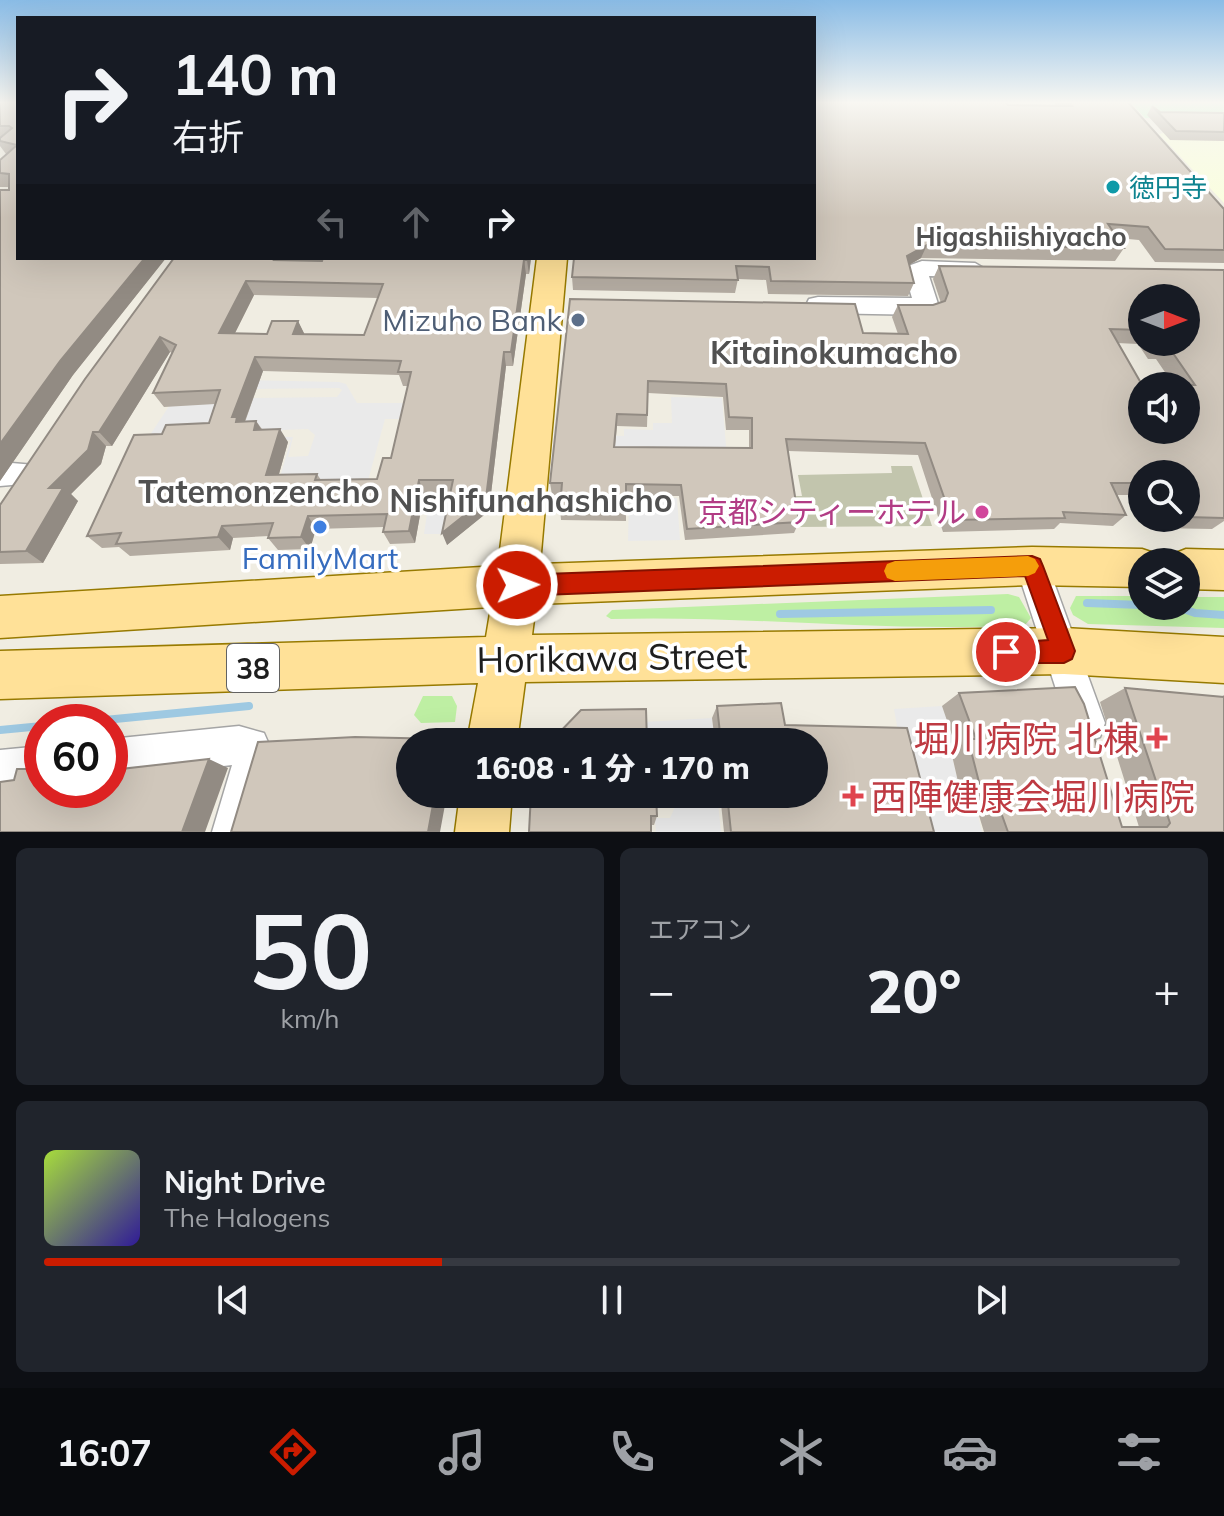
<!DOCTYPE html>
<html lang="ja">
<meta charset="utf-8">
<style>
body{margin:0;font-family:Mulish,"Noto Sans JP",sans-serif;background:#20242c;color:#f1f3f6;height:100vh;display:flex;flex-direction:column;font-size:30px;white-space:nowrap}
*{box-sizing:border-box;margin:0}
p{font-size:26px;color:#9ea1a6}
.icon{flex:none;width:44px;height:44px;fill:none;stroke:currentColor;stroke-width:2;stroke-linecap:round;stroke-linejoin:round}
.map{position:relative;height:832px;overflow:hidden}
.side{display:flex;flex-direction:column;gap:16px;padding:16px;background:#0d0f14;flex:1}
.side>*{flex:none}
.top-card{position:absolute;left:16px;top:16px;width:800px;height:244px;border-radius:0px;box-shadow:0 8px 32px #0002;background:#171b24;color:#f1f3f6;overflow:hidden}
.needle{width:52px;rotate:90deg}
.tools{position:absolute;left:1128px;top:284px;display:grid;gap:16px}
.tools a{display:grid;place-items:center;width:72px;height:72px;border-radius:50%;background:#171b24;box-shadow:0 8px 32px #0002;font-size:40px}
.speed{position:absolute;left:24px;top:704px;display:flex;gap:16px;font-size:40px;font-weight:700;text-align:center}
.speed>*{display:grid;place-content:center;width:104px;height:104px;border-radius:50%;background:#171b24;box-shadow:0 8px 32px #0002;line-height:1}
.speed .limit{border:12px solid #d22;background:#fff;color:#111}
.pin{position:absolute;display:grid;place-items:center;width:68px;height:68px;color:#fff;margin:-34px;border:4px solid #fff;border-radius:50%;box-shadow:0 2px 8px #0007}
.me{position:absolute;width:88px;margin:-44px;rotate:89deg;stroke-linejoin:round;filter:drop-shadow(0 0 6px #0008)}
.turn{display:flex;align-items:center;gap:28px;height:168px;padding:0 24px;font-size:36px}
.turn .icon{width:104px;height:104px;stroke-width:2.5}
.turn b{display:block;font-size:56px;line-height:68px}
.lanes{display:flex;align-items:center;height:76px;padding:0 24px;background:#0003;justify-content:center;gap:40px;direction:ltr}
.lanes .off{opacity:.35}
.big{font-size:60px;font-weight:800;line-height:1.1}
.side .tile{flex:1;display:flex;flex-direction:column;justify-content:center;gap:12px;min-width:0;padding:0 28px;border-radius:12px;background:#20242c}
.side .dial{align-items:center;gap:0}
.dial b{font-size:104px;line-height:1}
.song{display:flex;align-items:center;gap:24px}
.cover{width:96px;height:96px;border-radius:12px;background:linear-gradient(135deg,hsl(80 70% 55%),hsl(250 70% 35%))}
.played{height:8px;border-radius:4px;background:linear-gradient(90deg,#cb1c00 35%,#363941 35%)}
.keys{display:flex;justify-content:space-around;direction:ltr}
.heat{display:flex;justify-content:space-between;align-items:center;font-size:44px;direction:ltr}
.side .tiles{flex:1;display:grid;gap:16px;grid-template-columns:1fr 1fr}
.tile:last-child{grid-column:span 2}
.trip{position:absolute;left:396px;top:728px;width:432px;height:80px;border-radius:40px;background:#171b24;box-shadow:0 8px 32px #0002;font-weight:800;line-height:80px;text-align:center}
.menu{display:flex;height:128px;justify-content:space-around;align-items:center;background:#090b0e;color:#9ea1a6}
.menu .icon{width:56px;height:56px}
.menu .selected{color:#cb1c00}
.menu b{font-size:36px;color:#f1f3f6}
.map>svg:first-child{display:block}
</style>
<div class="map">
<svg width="1224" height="832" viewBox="0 0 1224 832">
<rect width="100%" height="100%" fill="#f0ede2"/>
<!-- education -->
<path fill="#faffdc" d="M1224,121V203L1159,134Z"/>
<!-- construction -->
<path fill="#c2c5ad" d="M891,466H912L932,526L796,527L793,496H802L798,475L892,473Z"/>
<!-- grass -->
<path fill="#beefa3" d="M1008,594L1019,597L1031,618L1025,625C887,633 749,615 611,619L606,616L612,610Z
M1076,596H1142V606H1186V597H1224V628L1088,624L1073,615L1070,608Z
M423,696H452L457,706L455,722L421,723L414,715Z"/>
<!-- park -->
<path fill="#bbffc9" d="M1130,102H1224L1223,120L1145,118Z"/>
<!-- parking -->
<path fill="#eaeaea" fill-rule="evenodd" d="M200,379L339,382L346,384L357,403H411L407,419H385L367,484L277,487L291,440L148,438L179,391ZM339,388L342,390L337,397L178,399L185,390ZM308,429L315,435L308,456L288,457L293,437H280L282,430Z
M671,397L722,398L727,458L554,453L556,434L624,436V429L653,430V423H672Z
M405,495H454L460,534H424L427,514H401Z
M629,498H677L680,540L628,541Z
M942,706L958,751H951L962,799H974L982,832H916L894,709Z
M712,718L715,742H645L644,722Z
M681,794H717L721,832H656L655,818H670Z"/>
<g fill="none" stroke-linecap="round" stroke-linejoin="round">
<!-- stream -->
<path stroke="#9ec9e2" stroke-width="8" d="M1087,603L1142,605
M1175,606L1195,613L1224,615
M780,614L991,610
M84,722L249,706
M0,730L42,726"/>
<defs>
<path id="minor" d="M922,261L975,263L987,270L975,277L929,276L939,307L936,313L927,315L818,313L809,311L806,305L809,299L818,297L912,298L904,271L908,266Z
M0,462L35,465L39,474L35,483L0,486Z
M1032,551L1044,555L1048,566L1105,723L1100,737L1086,742L1072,737L1067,723L1016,566L1020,555Z
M239,726L264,733L274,756L254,832H212L232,765L110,779V739Z
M42,746V786L0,790V750Z"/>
<path id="major" d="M537,258H567L540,564L1032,547L1142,549L1157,554L1161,562H1142V587L1032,585L536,604L532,635L1064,628L1224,637V683L1064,674L525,682L517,742H467L478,683L0,699V651L486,637L491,607L0,638V596L498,566Z
M1186,549L1224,550V590L1186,589V562H1168L1171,555Z
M460,794H512L509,832H455Z"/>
</defs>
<!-- minor casing -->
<use href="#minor" stroke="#a5a5a5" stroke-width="3"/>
<!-- major casing -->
<use href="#major" stroke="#977a00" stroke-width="3"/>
<!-- minor -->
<use href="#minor" fill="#fff" fill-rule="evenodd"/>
<!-- major -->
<use href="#major" fill="#ffe198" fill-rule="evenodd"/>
</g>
<!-- wall -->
<path fill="#b3aba1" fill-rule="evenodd" d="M0,102H18V258H166L73,375L0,481V190H9V187H0V160L6,154L0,146Z
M1053,102H1128L1224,209V263L1155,262L1139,240L1117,238L1124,248L1115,261L921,258L909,265L914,283L908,296L768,294L766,280L738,279L735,293L573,290L572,277L1008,105H1056Z
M1152,106L1160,112L1224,113V141L1170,140L1147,115Z
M174,258H290L288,261H322L531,258L529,274H526L513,366H506L489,511L447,545L450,493H424L415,543L390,544L383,532L384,527L316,529L310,549L278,550L268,538L269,536L233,538L230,550L130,556L119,547L102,548L87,536L162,434L209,423L215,404L164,407L153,393L172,353L170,352L112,446H106L101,464L71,494L78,501L43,563L0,564V505ZM254,295L378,298L364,335L304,334L298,321L267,334L235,333ZM263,371L399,375L403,386H408L391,458L377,479L321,480L317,474H279L288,442L262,429L256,421L245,422Z
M939,266L1224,270V521L1212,529L1157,528L1151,518H1186V474H1142V495H1117L1126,515L1113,526L1060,523L1054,529L943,532L918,455L788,451L799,522L794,533L685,540L679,496H626V521L561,520L560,509L561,495H552L550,483L570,299L863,333L898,334L892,317L898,305H933L941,303L933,279ZM1142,298L1186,342H1142ZM1117,343L1138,344L1148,359H1156L1173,384L1141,383ZM648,393L723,397L726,430H749V448L615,447L617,426L647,427Z
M1125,688L1221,697L1224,695V832H984L974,799H962L951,751L956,747L942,706L959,693L1122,827H1139L1100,702Z
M781,703L785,725L907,728L934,832H724L720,794H814V742H715L712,718L717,706Z
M531,794L657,816L654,825H651Z"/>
<!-- shaded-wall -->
<path fill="#928b83" d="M927,245L921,258L902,269L907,256Z
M145,258H166L73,375L0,481V444L60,361Z
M275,258H290L281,275L274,260Z
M527,258H531L529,274L527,260Z
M524,260L526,274L513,366L511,352Z
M246,281L254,295L228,347L219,333Z
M298,321L305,335L293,334Z
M160,337L170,352L112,446L99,432Z
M504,352L506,366L489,511L447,545L442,533Z
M255,357L263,371L243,426L245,436L232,417Z
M256,421L265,435L254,430Z
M280,429L288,442L275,488L266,475Z
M93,432L106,446L101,464L71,494L78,501L43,563L26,551L49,488Z
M419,480L424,493L415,543L409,531Z
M308,516L316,529L310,549L301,537Z
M222,526L233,538L230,550L218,537Z
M209,759L228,768L205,832H182Z
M435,794H447L440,832H428Z"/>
<!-- building -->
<path fill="#d0c7bb" stroke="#928b83" stroke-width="2" fill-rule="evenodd" d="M0,102H18V258H145L60,361L0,444V190H9V174L0,173V160L17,145L0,141V138L12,128L9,126H0Z
M814,102H1006L1008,105L1072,106L1069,102H1128L1224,209V250L1165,249L1148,227L1108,224L1124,248L927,245L907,256L914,283L771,281L769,267L736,266L738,280L572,277L574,258H814Z
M1152,106L1160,112L1224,113V132L1176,131Z
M174,258H275L274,260L322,261L323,258H527V260H524L511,352H504L486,498L442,533L453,480H419L409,531L383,532L387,514L308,516L301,537L268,538L273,523L222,526L218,537L116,544L121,533L87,536L134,435L162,434L166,425L209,423L220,390L153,393L176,345L160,337L99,432H93L88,450L49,488H63L26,551L0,552V505L85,379ZM246,281L383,284L364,335L293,334L298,321H272L267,334L219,333ZM255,357L401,361L398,372H411L391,458H383L377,479L315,480L317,474L266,475L280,429L254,430L256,421L236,422L237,417H232Z
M939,266L1224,270V518L1186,517V474H1142V483H1111L1126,515L1063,512L1065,518L952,520L925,443L786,439L799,522L687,529L681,485L626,484V510L560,509L562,483H550L570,299L855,304L863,333L908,334L898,305H933L945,301L948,293ZM1142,298H1186V342H1157L1159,346H1168L1195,385L1141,383L1110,329L1142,330ZM648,381L726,384L729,417L752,418V448L614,447L617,414L647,415ZM1142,386H1186V430H1142Z
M1075,687L1084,704L1122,827H1167L1170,823L1125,688L1224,697V832H1008L993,790H981L968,739H976L959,693Z
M781,703L785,725L907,728L934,832H731L727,794H814V742H721L717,706Z
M646,709L647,742H555V737L581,710Z
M355,737L444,739V742H410V794H435L428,832H231L258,742Z
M209,759L182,832H0V782L14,780L17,769H42V790H110V773L120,774L121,769Z
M531,794H656L657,816H651V832H529Z"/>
<!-- sky -->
<linearGradient id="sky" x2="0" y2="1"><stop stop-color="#8abce6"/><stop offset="0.47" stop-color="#f8f7f2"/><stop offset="1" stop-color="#f8f7f2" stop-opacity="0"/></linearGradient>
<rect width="1224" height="218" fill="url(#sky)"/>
<!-- route -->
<path fill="#cb1c00" stroke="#841200" stroke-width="2" d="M1032,556L1040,559L1043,566L1075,651L1072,659L1064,663H1006L997,660L994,652L997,644L1048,640L1025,576L517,596L509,593L506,585L509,578L517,575Z"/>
<!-- slow -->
<path fill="#f59e0b" d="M1028,556L1035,559L1039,566L1035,573L1028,576L895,581L887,578L884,571L887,564L895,561Z"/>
<!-- markers -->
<circle fill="#0f9aa8" stroke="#fff" stroke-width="3" cx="1113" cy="187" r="8"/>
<circle fill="#5c6f8a" stroke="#fff" stroke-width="3" cx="578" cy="320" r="8"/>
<circle fill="#d1479c" stroke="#fff" stroke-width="3" cx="982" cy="512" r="8"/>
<circle fill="#3f7fe0" stroke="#fff" stroke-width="3" cx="320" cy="527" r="8"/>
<g fill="#e0444e" stroke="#fff" stroke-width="3">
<path d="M1153 726h8v8h8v8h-8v8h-8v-8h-8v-8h8z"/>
<path d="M849 784h8v8h8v8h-8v8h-8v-8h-8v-8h8z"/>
</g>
<g text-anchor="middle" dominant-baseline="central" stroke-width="7" stroke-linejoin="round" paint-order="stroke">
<!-- far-culture labels -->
<g font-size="26" fill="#0d838f" stroke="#fff" text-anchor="start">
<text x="1129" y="187">徳円寺</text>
</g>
<!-- far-neighbourhood labels -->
<g font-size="26" font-weight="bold" fill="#515151" stroke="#fff">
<text x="1021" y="236">Higashiishiyacho</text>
</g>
<!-- shield labels -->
<rect fill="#fff" stroke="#626262" stroke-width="2" x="227" y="644" width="52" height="48" rx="6"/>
<g font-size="28" font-weight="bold" fill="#1e1e1e">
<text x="253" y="668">38</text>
</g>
<!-- service labels -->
<g font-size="30" fill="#4e5e75" stroke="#fff" text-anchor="end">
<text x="562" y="320">Mizuho Bank</text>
</g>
<!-- hotel labels -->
<g font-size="30" fill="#b23c85" stroke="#fff" text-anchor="end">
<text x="966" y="512">京都シティーホテル</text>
</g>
<!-- shop labels -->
<g font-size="30" fill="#366cbe" stroke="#fff">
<text x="320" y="558">FamilyMart</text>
</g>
<!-- neighbourhood labels -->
<g font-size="32" font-weight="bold" fill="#515151" stroke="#fff">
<text x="834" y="352">Kitainokumacho</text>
<text x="259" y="491">Tatemonzencho</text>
<text x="531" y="500">Nishifunahashicho</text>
</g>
<!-- near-street labels -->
<g font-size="36" fill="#1e1e1e" stroke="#fff">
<text transform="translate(612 657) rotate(-1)">Horikawa Street</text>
</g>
<!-- near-health labels -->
<g font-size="36" fill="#be3a42" stroke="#fff" text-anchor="end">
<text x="1139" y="738">堀川病院 北棟</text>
<text x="871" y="796" text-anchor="start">西陣健康会堀川病院</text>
</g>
</g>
</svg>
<div class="tools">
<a><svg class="needle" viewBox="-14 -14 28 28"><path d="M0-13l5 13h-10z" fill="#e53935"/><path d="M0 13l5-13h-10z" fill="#9ea1a6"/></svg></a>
<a><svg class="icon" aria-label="sound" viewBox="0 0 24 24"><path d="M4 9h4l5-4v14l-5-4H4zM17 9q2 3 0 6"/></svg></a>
<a><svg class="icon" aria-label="search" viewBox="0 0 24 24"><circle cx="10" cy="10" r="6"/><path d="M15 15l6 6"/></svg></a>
<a><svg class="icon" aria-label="layers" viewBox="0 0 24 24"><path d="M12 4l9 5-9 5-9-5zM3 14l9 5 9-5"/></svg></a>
</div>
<div class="speed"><div class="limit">60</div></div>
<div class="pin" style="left:1006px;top:652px;background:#d93025"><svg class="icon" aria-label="arrive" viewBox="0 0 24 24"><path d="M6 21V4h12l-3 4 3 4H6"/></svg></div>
<svg class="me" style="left:517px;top:585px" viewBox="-20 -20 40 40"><circle r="17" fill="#cb1c00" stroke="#fff" stroke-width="3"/><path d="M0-11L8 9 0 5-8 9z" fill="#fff"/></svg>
<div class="trip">16:08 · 1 分 · 170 m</div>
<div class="top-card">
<div class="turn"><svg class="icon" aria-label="right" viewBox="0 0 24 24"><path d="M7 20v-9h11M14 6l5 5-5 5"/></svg><div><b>140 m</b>右折</div></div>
<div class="lanes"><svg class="icon off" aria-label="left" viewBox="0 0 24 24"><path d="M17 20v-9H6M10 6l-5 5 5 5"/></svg><svg class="icon off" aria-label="ahead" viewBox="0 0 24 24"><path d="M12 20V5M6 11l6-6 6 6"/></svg><svg class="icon" aria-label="right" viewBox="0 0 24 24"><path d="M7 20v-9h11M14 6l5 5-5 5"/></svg></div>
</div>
</div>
<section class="side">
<div class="tiles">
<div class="tile dial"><b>50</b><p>km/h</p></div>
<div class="tile"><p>エアコン</p>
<div class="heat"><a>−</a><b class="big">20°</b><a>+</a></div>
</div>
<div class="tile">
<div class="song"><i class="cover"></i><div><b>Night Drive</b><p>The Halogens</p></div></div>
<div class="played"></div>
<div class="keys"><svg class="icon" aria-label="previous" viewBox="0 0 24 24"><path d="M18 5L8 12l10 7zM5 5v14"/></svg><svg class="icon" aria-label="pause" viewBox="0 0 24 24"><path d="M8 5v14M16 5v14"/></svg><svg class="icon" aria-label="next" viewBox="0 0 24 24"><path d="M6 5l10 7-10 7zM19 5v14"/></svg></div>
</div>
</div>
</section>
<nav class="menu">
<b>16:07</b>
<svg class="icon selected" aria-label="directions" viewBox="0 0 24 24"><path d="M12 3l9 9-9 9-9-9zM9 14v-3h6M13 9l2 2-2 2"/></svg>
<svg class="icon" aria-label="music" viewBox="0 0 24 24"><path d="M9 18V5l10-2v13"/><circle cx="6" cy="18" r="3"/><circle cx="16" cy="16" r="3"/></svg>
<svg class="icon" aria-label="phone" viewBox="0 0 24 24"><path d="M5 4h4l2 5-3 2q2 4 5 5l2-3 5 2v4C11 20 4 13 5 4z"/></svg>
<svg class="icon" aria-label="climate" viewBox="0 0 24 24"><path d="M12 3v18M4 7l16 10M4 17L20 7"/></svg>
<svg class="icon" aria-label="car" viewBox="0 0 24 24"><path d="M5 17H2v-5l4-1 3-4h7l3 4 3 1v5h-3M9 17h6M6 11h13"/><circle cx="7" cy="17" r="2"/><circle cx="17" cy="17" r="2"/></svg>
<svg class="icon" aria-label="filters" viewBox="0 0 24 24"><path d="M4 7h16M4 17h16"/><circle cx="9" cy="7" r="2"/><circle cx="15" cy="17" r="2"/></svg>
</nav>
